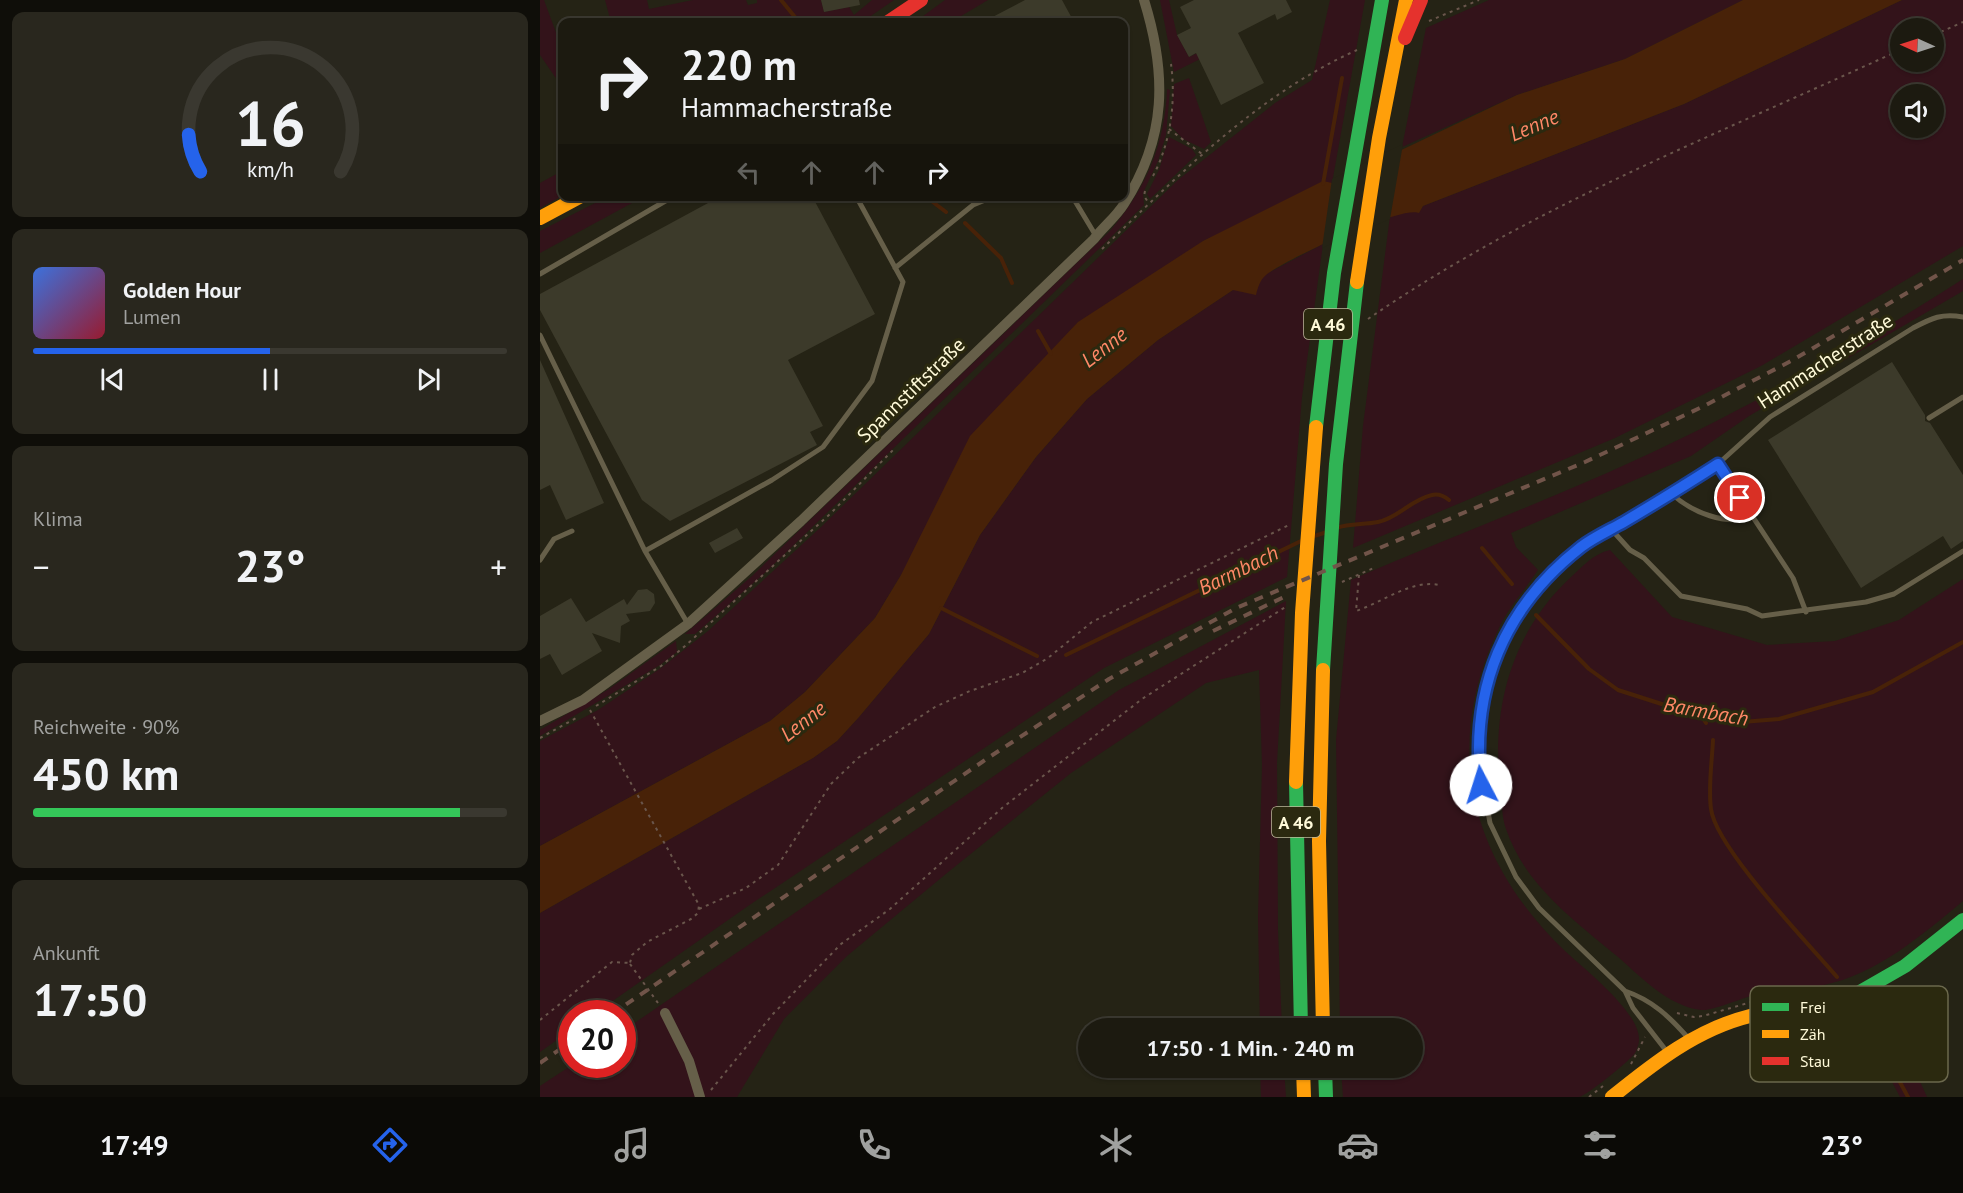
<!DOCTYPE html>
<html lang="de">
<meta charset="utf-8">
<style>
body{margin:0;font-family:"PT Sans",sans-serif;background:#29271e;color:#f1f3f6;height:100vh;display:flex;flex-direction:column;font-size:22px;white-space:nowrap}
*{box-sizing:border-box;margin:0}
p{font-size:20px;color:#a0a19f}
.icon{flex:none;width:33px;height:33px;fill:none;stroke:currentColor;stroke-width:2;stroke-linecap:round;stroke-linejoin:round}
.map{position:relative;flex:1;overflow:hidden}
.side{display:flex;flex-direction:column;gap:12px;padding:12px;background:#0f0e09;width:540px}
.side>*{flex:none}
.hud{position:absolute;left:18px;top:18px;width:570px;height:183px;border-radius:12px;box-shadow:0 2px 4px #0004,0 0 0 2px #3a3830;background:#1c1a10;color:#f1f3f6;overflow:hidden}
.needle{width:39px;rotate:273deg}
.tools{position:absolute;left:1350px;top:18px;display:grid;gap:12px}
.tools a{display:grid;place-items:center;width:54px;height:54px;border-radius:50%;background:#1c1a10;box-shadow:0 2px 4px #0004,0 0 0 2px #3a3830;font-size:30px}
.speed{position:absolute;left:18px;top:1000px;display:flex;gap:12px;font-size:30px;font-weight:700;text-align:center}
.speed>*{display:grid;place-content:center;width:78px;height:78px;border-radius:50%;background:#1c1a10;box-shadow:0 2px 4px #0004,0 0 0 2px #3a3830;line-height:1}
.speed .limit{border:9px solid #d22;background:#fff;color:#111}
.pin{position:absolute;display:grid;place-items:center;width:51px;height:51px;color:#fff;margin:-26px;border:3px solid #fff;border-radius:50%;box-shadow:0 2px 6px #0007}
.me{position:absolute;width:66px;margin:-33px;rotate:355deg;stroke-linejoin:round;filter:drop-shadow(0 0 4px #0008)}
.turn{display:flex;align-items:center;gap:21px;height:126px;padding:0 24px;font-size:27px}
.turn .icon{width:78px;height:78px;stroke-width:2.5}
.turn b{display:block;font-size:42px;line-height:51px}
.lanes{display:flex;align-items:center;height:57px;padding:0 24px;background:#0003;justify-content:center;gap:30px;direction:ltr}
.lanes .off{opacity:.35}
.big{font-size:45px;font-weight:700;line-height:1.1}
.side .card{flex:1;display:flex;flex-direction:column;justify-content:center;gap:9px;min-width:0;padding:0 21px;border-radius:12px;background:#29271e}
.side .dial{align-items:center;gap:0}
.dial svg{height:156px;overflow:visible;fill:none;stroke:#3a3830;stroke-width:7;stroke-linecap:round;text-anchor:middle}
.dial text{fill:#f1f3f6;stroke:none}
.song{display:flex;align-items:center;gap:18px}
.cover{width:72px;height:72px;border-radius:9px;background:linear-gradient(135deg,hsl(220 70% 55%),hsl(350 70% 35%))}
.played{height:6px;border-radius:3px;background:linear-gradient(90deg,#2563eb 50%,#3a3830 50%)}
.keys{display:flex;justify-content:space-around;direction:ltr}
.heat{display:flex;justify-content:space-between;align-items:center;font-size:33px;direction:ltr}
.charge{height:9px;border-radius:4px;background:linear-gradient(90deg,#34c759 90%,#3a3830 0)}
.trip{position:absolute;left:538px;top:1018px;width:345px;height:60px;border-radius:30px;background:#1c1a10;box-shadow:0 2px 4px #0004,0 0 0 2px #3a3830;font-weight:700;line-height:60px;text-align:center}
.menu{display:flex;height:96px;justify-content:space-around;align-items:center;background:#0b0a06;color:#a0a19f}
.menu .icon{width:42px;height:42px}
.menu .selected{color:#2563eb}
.menu b{font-size:27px;color:#f1f3f6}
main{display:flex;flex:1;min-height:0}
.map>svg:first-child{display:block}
</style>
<main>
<section class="side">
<div class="card dial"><svg viewBox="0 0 100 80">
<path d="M14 69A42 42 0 1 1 86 69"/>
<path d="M14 69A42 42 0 0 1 8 50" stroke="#2563eb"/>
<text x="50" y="56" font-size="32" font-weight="700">16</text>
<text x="50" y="72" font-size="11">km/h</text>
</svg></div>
<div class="card">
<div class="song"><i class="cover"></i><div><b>Golden Hour</b><p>Lumen</p></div></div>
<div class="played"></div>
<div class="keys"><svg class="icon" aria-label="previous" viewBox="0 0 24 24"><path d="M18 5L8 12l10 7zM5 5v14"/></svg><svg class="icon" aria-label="pause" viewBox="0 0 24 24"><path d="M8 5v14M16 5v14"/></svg><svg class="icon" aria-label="next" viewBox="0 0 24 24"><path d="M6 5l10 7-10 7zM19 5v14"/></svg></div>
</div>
<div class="card"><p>Klima</p>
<div class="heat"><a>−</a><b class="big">23°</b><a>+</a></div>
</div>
<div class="card"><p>Reichweite · 90%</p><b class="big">450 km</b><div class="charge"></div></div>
<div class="card"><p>Ankunft</p><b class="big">17:50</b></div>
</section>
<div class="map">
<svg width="1423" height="1097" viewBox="0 0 1423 1097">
<rect width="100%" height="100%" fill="#252315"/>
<!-- green -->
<path fill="#33131a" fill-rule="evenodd" d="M0,0H4L22,49V87L0,55Z
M65,0H107L109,9L153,0H206L208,5L217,3V0H281L284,12L309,7L314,15L332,0H354L322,22H71Z
M405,0H448L411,22H375Z
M620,0H629L637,35L649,57L698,33L700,39L634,72Z
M790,0H825L792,183L663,241L361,575L335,618L265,692L230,721L0,846V741L58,710L121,668L168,631L281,527L638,180L735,103L772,80Z
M949,0H1203L1085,59L977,95L862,147L886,28Z
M1362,0H1423V246L1221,366L1075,438L813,548L823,426L850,216L873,210L879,212L883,206L1144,104ZM1360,28H1394V62H1360ZM1360,94H1394V128H1360Z
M649,78L671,142L664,149L643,139L631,126L634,84Z
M627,89L630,90L626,135L618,161L603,193L604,205L227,571L155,634H145L212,576L570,231C606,189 625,144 627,89Z
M629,137L652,149L656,155L610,199L607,194L619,170Z
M22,171V196L0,208V183Z
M67,197H103L0,253V231Z
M783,244L762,397L747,577L564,668L208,906L54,1014H32L31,1030L0,1052V913L273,758L297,741L319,717L389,634L440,535L496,457L547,399L618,340L693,290H704L728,273Z
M1423,279V291L1209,416L1151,456L971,533L976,547L998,570C985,590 967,609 958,630C901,750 932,862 1025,951C1044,969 1100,1012 1099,1040C1099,1043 1097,1050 1095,1053C1091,1060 1046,1096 1039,1097C1015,1097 990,1097 966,1097C912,1097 857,1097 803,1097L801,1068H873V1029H800L796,740L811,580C896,543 983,510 1067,473C1191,418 1309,352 1423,279Z
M1070,550L1132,617L1227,645L1295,641L1359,620L1423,579V901C1382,935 1337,974 1284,985C1264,989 1242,987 1221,993C1206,996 1174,1011 1161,1010C1128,1006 1101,977 1078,957C1034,920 985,885 966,829C962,818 962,804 961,793C950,713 970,634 1030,578C1043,566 1053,554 1070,550Z
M746,601L737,763L738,930L742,1029H720L718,917L722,765L719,670L666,683L531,773L407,873L307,956L244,1019L197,1097H0V1086L32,1065H82L83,1031L579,690Z
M136,641L137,652L120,665L0,736V730L69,689Z
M1347,1008L1387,1097H1360L1320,1020Z
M720,1068H744L746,1097H721Z"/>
<!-- water -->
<path fill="#482208" d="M1203,0H1362L1144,104L883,206L879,213C861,205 744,260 726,275C720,280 718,287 716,295L693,290L618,340L547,399L496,457L440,535L389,634L319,717L297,741L273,758L0,913V846L230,721L265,692L335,618L361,575L430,436L538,322L663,241L783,181L792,183L977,95L1085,59Z"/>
<!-- pier -->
<path fill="#252315" d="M863,144L850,219L782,248L792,179Z"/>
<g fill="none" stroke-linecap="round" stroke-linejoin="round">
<!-- stream -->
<path stroke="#482208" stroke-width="4" d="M241,0L259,22
M783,184L802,78
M385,196L406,212
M425,223L461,258L472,283
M498,331L511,354
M796,528C811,523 823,525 838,522C858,518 872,499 892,495C899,493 904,496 909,500
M771,537L787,532
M942,548L972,584
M401,608L497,656
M996,615L1049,669L1078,690L1131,707L1202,722L1239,719L1333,692L1423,642
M526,655L761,541
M1159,712L1166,723
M1173,740C1172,762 1168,787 1171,809C1176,848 1268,943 1297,977
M1322,1012L1368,1097"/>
</g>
<!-- building -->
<path fill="#3c3a2a" d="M281,0H319L320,5L284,12Z
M485,0H522L534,22H443Z
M654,0H746L752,12L737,20L735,14L698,33L724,83L681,105L656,53L649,57L637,35L651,28L640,7Z
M181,196H272L335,314L248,360L283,426L270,432L277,445L130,521L102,500L0,310V294Z
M0,360L64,503L26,520L10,485L0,490Z
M1352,362L1385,415V421L1390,423L1423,475V541L1411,549L1403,536L1321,588L1228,440Z
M197,528L203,538L175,553L169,543Z
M107,589L114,594L115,603L110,611L86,614L90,621L81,626L80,643L52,633L62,651L22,675L10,654L0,659V616L31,598L46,622L84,599L87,605L98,590Z"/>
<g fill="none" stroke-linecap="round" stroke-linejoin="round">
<!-- path -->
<path stroke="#6a564c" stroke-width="2" stroke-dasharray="3 4.5" stroke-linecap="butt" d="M889,21L939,0
M1394,35L1423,22
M629,129L662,154
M613,176C631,142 636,101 631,64
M605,191L604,196L608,202
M562,249C640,174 717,95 817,50
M828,319C992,206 1181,133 1360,50
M819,575L816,611C841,603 872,579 899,585
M802,582L836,567
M56,706L121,666L145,646L291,513L355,448
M50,710L159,905L158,913L151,919L107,942L92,955L90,963
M0,738L38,717
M159,909L206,888L238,865L291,784L318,758L395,707L430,691L482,673L508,658L552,622L751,524
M90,964L118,1003
M1137,1013L1154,1017L1163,1016L1215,1001
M0,1020L72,962L90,963
M1091,1064L1105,1037
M171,1090L233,1014L301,944L350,909L462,808L602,699L747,606
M1049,1097L1063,1086"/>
<!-- lane -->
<path stroke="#665f49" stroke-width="5" d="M532,196L556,236
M355,268L433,205L455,196
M0,274L134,196
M0,335L105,551L148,624
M1389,418L1423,397
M1178,464L1253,578L1266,612
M1132,494C1150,511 1188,528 1212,515
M1071,529L1090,550L1104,558L1141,596L1207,609L1222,616L1326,602L1354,594L1423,551
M105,551L232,480L283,447L332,381L363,282L316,196
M0,560L14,539L32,531
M1085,991C1112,1000 1130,1017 1149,1039
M1128,1053L1093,1008L1085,991L999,908L976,877L950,823L939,763V721L951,670L964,635L995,591L1042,546L1178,464L1230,417L1373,328C1392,318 1402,313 1423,317"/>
<!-- street -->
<path stroke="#665f49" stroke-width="10" d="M0,721L43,700L148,624L261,521L554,239C563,227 576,217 584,204C627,137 627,74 604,0
M125,1013L149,1061L160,1097"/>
<!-- fast -->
<path stroke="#30b455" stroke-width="14" d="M776,427L794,273L842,0
M783,670L796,464L817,282
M756,782L761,1029
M1318,993L1365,966L1423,920
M785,1068L786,1097"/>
<!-- slow -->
<path stroke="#ff9f0a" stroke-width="14" d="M0,218L41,196
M817,282L839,138L866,0
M783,670L779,841L783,1029
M756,782L762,613L776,427
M763,1068L764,1097
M1072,1097C1114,1063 1157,1029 1210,1016C1246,1008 1284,1007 1318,993"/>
<!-- jam -->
<path stroke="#e5322d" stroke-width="14" d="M348,22L381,0
M865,38L881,0"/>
<!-- rail -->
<path stroke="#715449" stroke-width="4" stroke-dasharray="9 8" stroke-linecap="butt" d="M673,631L746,596
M72,1014L451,756L569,679L696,608L1045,462L1162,407L1251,361L1423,260
M0,1063L32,1041"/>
</g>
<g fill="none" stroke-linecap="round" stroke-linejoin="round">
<defs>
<path id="route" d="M941,785C930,689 964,607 1041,547C1054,537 1070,530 1084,522C1116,503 1147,484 1178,464L1200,498"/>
</defs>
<!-- route casing -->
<use href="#route" stroke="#184099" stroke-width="15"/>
<!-- route -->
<use href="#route" stroke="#2563eb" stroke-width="10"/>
</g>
<g text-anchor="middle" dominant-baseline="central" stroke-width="6" stroke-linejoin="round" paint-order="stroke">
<!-- shield labels -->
<g fill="#2b290f" stroke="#bfbb9c" stroke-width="1.5">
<rect x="764" y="309" width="48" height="30" rx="4.5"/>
<rect x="732" y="807" width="48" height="30" rx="4.5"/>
</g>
<g font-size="18" font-weight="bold" fill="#fffad9">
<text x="788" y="324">A 46</text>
<text x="756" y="822">A 46</text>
</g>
<!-- street labels -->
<g font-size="20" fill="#fffad9" stroke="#2b290f">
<text transform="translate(1285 361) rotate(-33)">Hammacherstraße</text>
<text transform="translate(371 390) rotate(-44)">Spannstiftstraße</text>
</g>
<!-- water labels -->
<g font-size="21" font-style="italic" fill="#ff8867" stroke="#2b290f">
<text transform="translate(994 125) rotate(-23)">Lenne</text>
<text transform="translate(564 347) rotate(-38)">Lenne</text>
<text transform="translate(698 570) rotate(-26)">Barmbach</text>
<text transform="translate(1166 711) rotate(10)">Barmbach</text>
<text transform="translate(263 721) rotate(-38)">Lenne</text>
</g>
</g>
<!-- legend -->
<rect x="1210" y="986" width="198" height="96" rx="9" fill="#2b290f" stroke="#6b684c" stroke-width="1.5"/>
<rect x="1222" y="1003" width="27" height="8" fill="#30b455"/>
<rect x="1222" y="1030" width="27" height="8" fill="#ff9f0a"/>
<rect x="1222" y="1057" width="27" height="8" fill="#e5322d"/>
<g font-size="16" fill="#fffad9">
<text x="1260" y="1013">Frei</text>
<text x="1260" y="1040">Zäh</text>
<text x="1260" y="1067">Stau</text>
</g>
</svg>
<div class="tools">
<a><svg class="needle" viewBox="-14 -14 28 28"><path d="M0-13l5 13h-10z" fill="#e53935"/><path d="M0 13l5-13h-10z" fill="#a0a19f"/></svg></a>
<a><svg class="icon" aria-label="sound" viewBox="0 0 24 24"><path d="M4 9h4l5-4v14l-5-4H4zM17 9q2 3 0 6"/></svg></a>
</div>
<div class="speed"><div class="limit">20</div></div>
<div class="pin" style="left:1200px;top:498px;background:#d93025"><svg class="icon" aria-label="arrive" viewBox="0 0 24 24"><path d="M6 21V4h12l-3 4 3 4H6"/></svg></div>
<svg class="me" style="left:941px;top:785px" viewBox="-20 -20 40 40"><circle r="19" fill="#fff"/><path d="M0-13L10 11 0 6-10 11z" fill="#2563eb"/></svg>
<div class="trip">17:50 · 1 Min. · 240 m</div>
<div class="hud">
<div class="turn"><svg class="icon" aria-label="right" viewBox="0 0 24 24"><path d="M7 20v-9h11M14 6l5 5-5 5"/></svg><div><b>220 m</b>Hammacherstraße</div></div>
<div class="lanes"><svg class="icon off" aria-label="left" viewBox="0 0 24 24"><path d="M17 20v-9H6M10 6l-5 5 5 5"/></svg><svg class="icon off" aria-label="ahead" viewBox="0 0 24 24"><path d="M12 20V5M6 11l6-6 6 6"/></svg><svg class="icon off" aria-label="ahead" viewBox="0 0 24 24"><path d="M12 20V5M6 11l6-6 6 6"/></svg><svg class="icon" aria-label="right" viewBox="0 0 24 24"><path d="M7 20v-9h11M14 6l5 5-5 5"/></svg></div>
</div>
</div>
</main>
<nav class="menu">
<b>17:49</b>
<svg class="icon selected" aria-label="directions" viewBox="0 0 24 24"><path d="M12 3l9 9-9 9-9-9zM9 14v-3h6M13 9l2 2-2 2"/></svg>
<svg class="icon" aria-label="music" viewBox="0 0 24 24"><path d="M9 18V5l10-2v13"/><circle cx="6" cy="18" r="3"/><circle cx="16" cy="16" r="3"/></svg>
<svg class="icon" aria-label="phone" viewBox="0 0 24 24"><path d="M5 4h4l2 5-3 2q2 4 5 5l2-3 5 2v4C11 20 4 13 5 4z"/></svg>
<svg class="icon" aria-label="climate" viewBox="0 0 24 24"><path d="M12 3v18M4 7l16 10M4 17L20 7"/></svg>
<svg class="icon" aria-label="car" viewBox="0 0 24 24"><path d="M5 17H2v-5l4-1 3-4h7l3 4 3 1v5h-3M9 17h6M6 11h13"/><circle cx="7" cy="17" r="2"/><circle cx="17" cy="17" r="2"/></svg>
<svg class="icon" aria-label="filters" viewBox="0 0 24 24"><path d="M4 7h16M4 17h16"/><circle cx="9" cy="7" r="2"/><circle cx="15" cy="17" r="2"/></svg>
<b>23°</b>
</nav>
